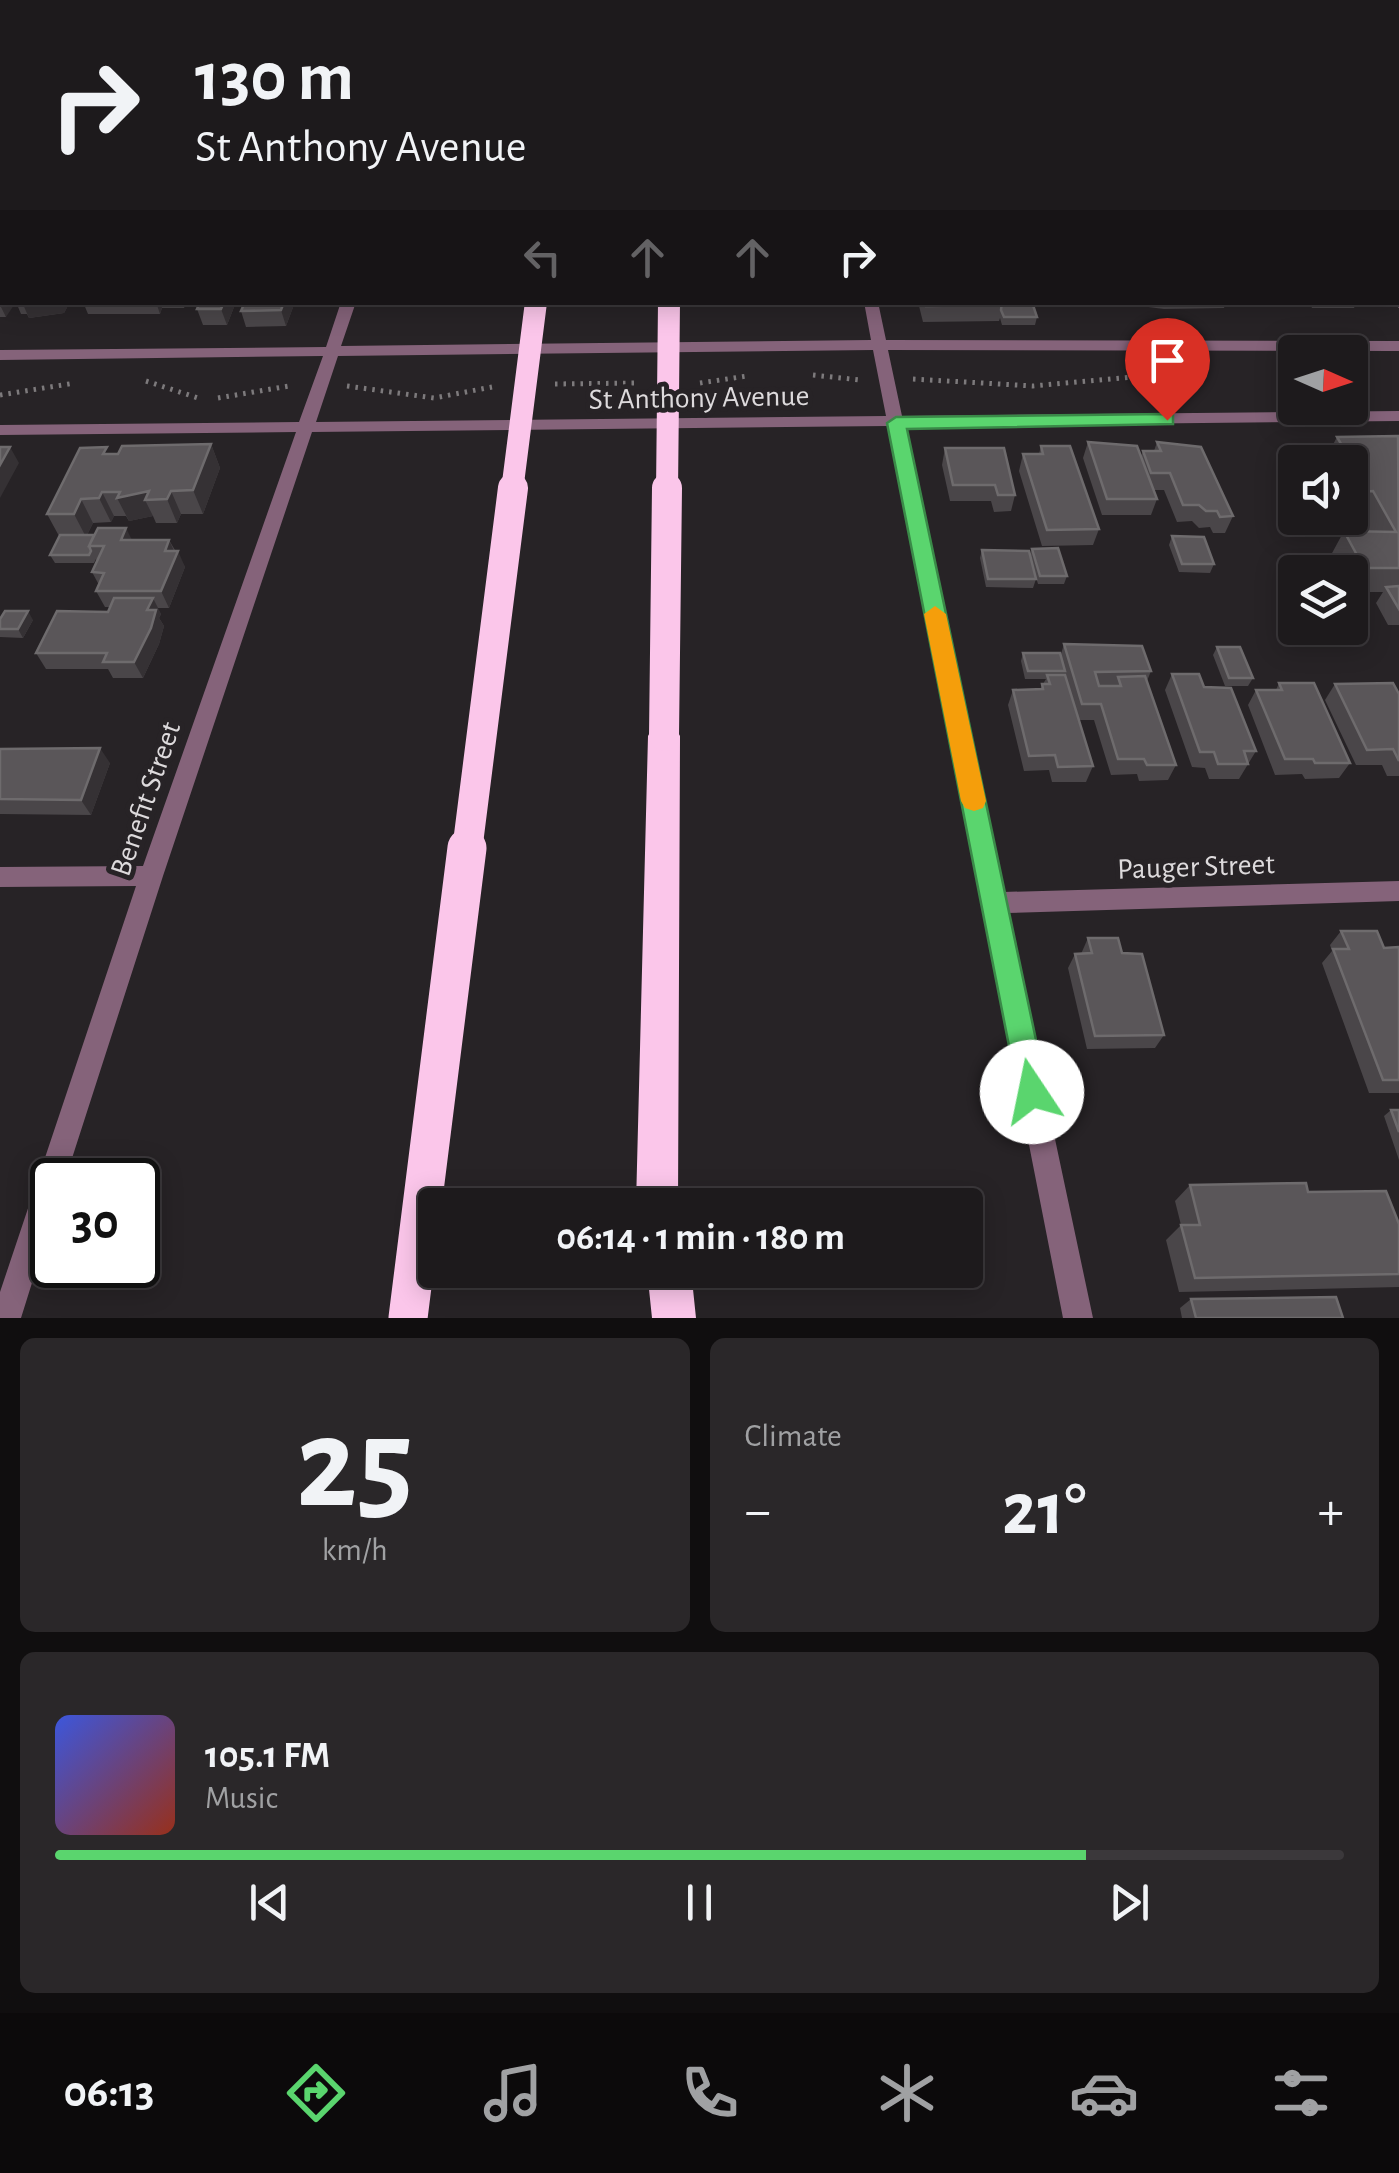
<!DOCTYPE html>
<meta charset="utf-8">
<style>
body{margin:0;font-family:"Alegreya Sans",sans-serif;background:#2a2729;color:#f1f3f6;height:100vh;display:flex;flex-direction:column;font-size:38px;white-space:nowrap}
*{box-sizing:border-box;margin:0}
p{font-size:32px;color:#a0a1a3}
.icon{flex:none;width:55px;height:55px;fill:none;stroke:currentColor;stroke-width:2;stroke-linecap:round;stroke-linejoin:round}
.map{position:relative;height:1318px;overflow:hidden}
.drawer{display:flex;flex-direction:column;gap:20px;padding:20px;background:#100e0f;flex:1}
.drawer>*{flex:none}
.top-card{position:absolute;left:0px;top:0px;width:1400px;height:305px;box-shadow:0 5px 25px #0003,0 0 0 2px #3b383b;background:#1d1a1c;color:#f1f3f6;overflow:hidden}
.needle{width:65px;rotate:93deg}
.buttons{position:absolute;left:1278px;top:335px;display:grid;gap:20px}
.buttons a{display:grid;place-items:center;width:90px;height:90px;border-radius:10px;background:#1d1a1c;box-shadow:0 5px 25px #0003,0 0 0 2px #3b383b;font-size:50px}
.speed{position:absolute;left:30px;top:1158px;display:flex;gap:20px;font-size:50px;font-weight:700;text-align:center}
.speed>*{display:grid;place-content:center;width:130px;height:130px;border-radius:50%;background:#1d1a1c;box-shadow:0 5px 25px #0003,0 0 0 2px #3b383b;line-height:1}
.speed .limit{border:5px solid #111;border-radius:15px;background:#fff;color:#111}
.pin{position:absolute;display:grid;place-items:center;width:85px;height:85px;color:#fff;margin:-102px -42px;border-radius:50% 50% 50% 0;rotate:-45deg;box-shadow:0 0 10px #0007}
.pin .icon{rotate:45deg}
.me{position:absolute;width:110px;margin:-55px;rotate:349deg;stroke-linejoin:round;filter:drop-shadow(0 0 8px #0008)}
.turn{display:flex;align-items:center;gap:35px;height:210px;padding:0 30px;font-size:45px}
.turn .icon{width:130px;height:130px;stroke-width:2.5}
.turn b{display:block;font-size:70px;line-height:85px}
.lanes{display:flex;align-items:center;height:95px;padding:0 30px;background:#0003;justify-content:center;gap:50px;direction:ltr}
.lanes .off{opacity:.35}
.big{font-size:75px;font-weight:700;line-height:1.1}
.drawer .card{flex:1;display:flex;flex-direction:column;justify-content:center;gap:15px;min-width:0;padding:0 35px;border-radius:15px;background:#2a2729}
.drawer .dial{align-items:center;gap:0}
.dial b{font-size:130px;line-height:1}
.song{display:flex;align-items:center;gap:30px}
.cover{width:120px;height:120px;border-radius:15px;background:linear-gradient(135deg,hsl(230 70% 55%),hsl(10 70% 35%))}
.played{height:10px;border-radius:5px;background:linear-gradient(90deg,#5ad56e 80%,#3b383b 80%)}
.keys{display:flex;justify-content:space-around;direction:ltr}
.heat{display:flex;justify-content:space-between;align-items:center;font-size:55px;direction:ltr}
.drawer .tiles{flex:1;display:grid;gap:20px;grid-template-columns:1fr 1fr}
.card:last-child{grid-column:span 2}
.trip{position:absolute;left:418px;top:1188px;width:565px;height:100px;border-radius:10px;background:#1d1a1c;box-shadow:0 5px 25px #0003,0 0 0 2px #3b383b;font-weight:700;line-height:100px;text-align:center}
.tabs{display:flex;height:160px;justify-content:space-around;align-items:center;background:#0c0a0b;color:#a0a1a3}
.tabs .icon{width:70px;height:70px}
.tabs .on{color:#5ad56e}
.tabs b{font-size:45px;color:#f1f3f6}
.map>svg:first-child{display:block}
</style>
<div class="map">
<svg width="1399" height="1318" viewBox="0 0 1399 1318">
<rect width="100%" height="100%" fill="#272326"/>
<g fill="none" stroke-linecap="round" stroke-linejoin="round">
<!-- path -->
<path stroke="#7d7a7c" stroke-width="5" stroke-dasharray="2.5 6" stroke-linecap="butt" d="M813,375L860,380
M913,379L1033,386L1155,375
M146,381L201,399
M700,383L747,376
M555,384L637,383
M347,386L434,398L492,387
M0,395L75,383
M218,398L289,386"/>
<!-- street -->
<path fill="#85637a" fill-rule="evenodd" d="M265,0H280L281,2H267Z
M805,0H815L816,2H806Z
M1174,0H1185L1186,2H1176Z
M1398,114H1399V122H1398Z
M0,122H2V130H0Z
M1398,298H1399V308L1391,302H1398Z
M341,302H356L341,346L871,340L864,302H878L886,340L1399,341V351L888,350L902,416L1399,411V421L905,426L1003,892L1399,881V901L1007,913L1093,1318H1063L888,426L312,432L163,876L65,1180H52V1219L21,1318H0V1292L136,886L0,887V867L143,866L296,432L0,435V425L299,422L323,356L0,360V350L326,347ZM873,350L886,416L316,422L338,356Z"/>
<!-- highway -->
<path fill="#fbc6ea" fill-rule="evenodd" d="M346,0H365L367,2H348Z
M658,0H674V2H659Z
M664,723L675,727L680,736L678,1205H636L648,736L653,727Z
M647,1270H691L696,1318H652Z"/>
<!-- highway-bridge-far2 -->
<path stroke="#fbc6ea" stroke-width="22" d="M512,491L536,302
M667,491L669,302"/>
<!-- highway-bridge-far1 -->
<path stroke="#fbc6ea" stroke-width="30" d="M664,736L667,488
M467,851L513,488"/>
<!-- highway-bridge -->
<path stroke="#fbc6ea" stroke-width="39" d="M408,1318L467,848"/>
</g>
<!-- wall -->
<path fill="#4a4649" d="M0,0H30L22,2H2V30L0,32Z
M913,0H956L957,2H914Z
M1121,0H1137L1136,2H1122Z
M0,130H2V189H0Z
M0,241L6,317H0Z
M16,302H70L64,313L29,318L27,314H21Z
M83,302H187L184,308H162L160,314H88Z
M200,302H236L227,325H203L197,309Z
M295,302L286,326L246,327L241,311Z
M918,302H1032L1037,317L1035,325H1002L1000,318L999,321L923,322Z
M1041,302H1078L1077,305H1042Z
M1109,302H1226L1224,308L1164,309Z
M1235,302H1297L1296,307L1236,305Z
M1309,302H1357L1354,308H1312Z
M1337,437H1399V625H1388L1376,603L1383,592H1350V572H1340L1331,555L1344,531H1369L1360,515H1350V462H1326L1325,460Z
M1088,442L1141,456L1143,451H1154L1157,442L1233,516L1225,533H1213L1210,527L1199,528L1192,521L1177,522L1164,490H1154L1157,499L1151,515H1102L1083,458Z
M211,444L220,468L203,514H181L177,523H156L153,516L129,521L126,516H114L111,522L93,523L87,535L132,540H169L185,567L169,608H157L161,614L159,618L164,626L159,644L143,678H113L108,669H46L36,653L108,612L110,607H105L96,591L99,585L92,572L97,561L96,559L94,563H55L50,555L59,536L47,514L110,454Z
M1041,446L1099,529L1093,545L1042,546L1019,471L1023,454H1039Z
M945,448L1015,495L1011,511L994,512L991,501H950L942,465Z
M1172,536L1214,564L1210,573L1179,572L1169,545Z
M1032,549L1067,576L1064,584H1038L1034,571L1036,579L1033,588L986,587L980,558L982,550L1030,556Z
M0,619L33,620L23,638L0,637Z
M1064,644L1151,671L1147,681L1176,765L1168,780L1139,781L1137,774L1111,775L1094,720H1079L1093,766L1086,782H1052L1049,770L1024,771L1008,705L1013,690L1040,689L1046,679H1025L1021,661L1023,653L1061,654Z
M1217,647L1253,678L1248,686H1225L1213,655Z
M1172,674L1204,687L1256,751L1239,779H1209L1205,768L1192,767L1165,690Z
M1279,683L1350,763L1339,778L1305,779L1302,774L1275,775L1248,705L1256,690H1276Z
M1335,684L1399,694V776H1387L1382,765H1356L1325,700Z
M0,749L110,763L91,815L0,814Z
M1341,931L1384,948L1399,947V1093H1369L1322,963L1332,951L1330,945Z
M1088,938L1122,953L1164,1035L1155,1048L1087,1049L1068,968L1075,954H1081Z
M1391,1110H1399V1160L1384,1116Z
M1190,1185L1308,1192L1399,1224V1287L1179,1292L1166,1240L1181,1225L1175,1201Z
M1191,1299L1343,1318H1182L1180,1308Z"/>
<!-- shaded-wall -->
<path fill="#353134" d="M0,221L2,226V238L0,241Z
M2,294V302H16L6,317L0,305V298Z
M22,302H70L64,313L29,318Z
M156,302H160L162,308L160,314Z
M224,302H236L227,325L221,309Z
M284,302H295L286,326L281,310Z
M211,444L220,468L203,514L193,490Z
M10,447L19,463L0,498V465Z
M149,491L145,500L153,516L129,521L117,498Z
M171,491L181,514L177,523L167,499Z
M102,492L114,516L111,522L99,498Z
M81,499L93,523L86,537L74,514Z
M126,528L134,544L121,540Z
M169,540L176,555L178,551L185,567L169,608L161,591L165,551Z
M153,598L161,614L159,618L164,626L159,644L143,678L134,662L147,610Z
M28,611L33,620L23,638L18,629Z
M100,748L110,763L91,815L81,800Z"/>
<!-- building -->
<path fill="#5a5659" stroke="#6e6b6d" stroke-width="2.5" d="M0,0H13L11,2H2V4H0Z
M93,0H118L116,2H91Z
M856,0L919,2H857Z
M937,0H956L957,2H938Z
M1241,0H1309L1312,2H1243Z
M1370,0H1396L1399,3V14H1398V2H1372Z
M1398,50H1399V74H1398Z
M0,130H2V145L0,147Z
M0,153H2V174H0Z
M0,259H2V294L0,298Z
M200,302H224L221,309H197Z
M245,302H284L281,310L241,311Z
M925,302H1002V305L926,306Z
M1002,302H1032L1037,317H1004L1001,310Z
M1398,436L1399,568H1364L1344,531L1396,532L1373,491L1360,492L1350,475V462H1343L1335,449H1344L1337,437Z
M1088,442L1137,446L1157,499H1107Z
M1157,442L1201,447L1233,516L1220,517L1217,511H1206L1199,505H1183L1170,473H1151L1143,451H1161Z
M211,444L193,490L171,491L167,499L145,500L149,491L117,498L120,492H102L99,498L81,499L74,514H47L80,448L107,447L103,454H118L122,446Z
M1041,446H1070L1099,529L1047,530L1023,454H1043Z
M0,447H10L0,465Z
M945,448H1004L1015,495H998L995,485H953Z
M98,528H126L121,540H169L165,551H178L161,591H96L104,573L92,572L104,546H89Z
M60,535H94L89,546L91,551L89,555H50Z
M1172,536L1204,537L1214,564H1182Z
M1058,548L1067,576H1040L1032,549Z
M982,550L1029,551L1036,579H988Z
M1399,586V609L1386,587Z
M114,598H153L147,610H156L151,628L134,662H103L107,653H36L57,611L108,612Z
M5,611H28L18,629H0V619Z
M1064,644L1142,646L1151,671L1095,672L1099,686H1121L1118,677L1145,676L1176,765H1147L1144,759H1118L1101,704H1082Z
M1217,647H1240L1253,678H1229Z
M1023,653H1060L1065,671H1028Z
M1172,674H1199L1204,687L1231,688L1256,751H1244L1248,764H1218L1214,752H1200Z
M1047,675H1065L1093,766L1058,767L1055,755L1029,756L1013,690L1043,689L1042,684H1050Z
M1279,683H1314L1350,763H1315L1313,759H1285L1256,690H1282Z
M1393,683L1399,694V761L1393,749L1367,750L1335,684Z
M100,748L81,800L0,799V749Z
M1341,931H1377L1384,948L1399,947V1080H1383L1333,949H1349Z
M1088,938H1118L1122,953L1142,954L1164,1035L1095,1036L1075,954L1092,953Z
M1391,1110H1399V1132Z
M1306,1183L1308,1192L1386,1191L1399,1224V1274L1195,1278L1181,1225H1200L1190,1185Z
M1336,1297L1343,1318H1196L1191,1299Z"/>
<!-- route -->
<path fill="#5ad56e" stroke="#3a8a48" stroke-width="2.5" d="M1167,414L1173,415V424L907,429L1047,1092L1043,1102L1032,1107L1022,1102L1018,1092L887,423L896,417Z"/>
<!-- slow -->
<path fill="#f59e0b" d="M935,606L946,614L986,801L983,808L974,811L965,808L961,801L924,614Z"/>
<g text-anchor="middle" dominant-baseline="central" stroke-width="10" stroke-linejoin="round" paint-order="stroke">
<!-- street labels -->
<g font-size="30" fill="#dddadc" stroke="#272326">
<text transform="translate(699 398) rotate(-1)">St Anthony Avenue</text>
<text transform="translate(146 799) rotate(-71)">Benefit Street</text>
<text transform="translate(1196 867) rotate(-2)">Pauger Street</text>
</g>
</g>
</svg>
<div class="buttons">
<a><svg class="needle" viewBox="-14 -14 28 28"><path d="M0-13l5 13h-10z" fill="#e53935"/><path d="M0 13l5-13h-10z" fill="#a0a1a3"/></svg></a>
<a><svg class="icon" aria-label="sound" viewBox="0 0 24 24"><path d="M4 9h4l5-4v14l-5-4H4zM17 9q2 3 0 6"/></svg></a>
<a><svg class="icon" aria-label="layers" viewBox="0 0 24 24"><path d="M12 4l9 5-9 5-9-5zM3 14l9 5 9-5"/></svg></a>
</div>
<div class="speed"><div class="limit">30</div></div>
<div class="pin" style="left:1167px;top:420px;background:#d93025"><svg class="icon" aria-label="arrive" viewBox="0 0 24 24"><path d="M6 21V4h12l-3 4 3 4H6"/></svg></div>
<svg class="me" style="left:1032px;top:1092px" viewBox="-20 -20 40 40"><circle r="19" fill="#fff"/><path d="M0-13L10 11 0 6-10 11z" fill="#5ad56e"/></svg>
<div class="trip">06:14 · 1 min · 180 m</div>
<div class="top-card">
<div class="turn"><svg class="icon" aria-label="right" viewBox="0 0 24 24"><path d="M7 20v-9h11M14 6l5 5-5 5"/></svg><div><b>130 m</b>St Anthony Avenue</div></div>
<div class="lanes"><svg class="icon off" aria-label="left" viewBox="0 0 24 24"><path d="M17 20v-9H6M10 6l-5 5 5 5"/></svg><svg class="icon off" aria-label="ahead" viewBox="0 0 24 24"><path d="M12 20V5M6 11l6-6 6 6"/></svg><svg class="icon off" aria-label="ahead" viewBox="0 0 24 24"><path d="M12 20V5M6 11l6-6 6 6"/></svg><svg class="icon" aria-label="right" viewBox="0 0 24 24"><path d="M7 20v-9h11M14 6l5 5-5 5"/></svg></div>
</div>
</div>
<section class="drawer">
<div class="tiles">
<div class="card dial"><b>25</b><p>km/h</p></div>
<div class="card"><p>Climate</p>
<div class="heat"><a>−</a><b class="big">21°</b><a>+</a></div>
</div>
<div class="card">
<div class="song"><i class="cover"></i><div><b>105.1 FM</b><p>Music</p></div></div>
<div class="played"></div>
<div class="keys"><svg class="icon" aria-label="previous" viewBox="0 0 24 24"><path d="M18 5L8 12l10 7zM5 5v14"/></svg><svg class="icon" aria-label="pause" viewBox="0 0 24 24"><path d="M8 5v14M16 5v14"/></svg><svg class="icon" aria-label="next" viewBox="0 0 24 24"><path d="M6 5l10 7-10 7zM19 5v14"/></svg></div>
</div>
</div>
</section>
<nav class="tabs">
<b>06:13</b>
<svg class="icon on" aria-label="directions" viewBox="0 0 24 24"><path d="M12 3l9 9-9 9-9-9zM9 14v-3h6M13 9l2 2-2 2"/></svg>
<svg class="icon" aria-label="music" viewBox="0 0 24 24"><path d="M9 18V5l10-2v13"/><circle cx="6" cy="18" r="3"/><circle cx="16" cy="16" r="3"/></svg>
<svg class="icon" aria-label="phone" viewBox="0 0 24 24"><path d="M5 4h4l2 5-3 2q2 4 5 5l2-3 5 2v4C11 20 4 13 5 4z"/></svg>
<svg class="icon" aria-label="climate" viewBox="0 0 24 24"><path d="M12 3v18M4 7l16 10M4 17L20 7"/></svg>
<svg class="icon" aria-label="car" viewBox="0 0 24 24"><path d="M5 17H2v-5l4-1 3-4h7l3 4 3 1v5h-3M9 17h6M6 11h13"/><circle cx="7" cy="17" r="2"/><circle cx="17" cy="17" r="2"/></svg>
<svg class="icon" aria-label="filters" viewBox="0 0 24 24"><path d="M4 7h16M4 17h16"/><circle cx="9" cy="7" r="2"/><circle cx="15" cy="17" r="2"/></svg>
</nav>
